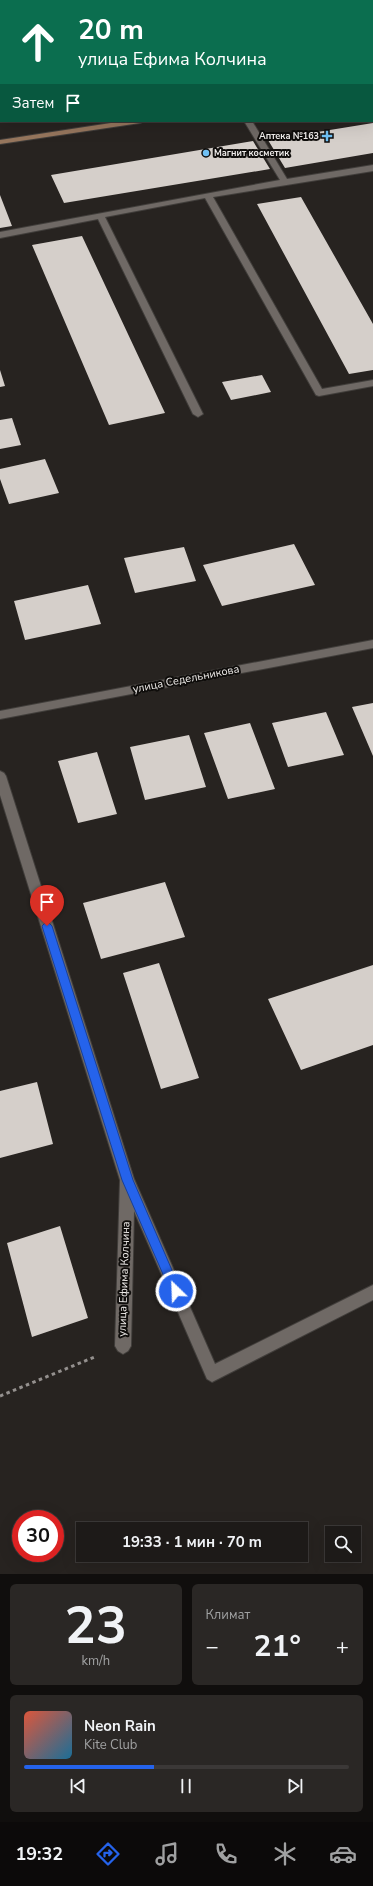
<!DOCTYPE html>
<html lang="ru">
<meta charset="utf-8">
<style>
body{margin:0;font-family:"Nunito Sans",sans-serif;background:#2a2725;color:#f1f3f6;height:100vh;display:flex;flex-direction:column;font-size:15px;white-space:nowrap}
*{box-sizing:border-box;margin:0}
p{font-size:13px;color:#a0a1a2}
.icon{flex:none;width:22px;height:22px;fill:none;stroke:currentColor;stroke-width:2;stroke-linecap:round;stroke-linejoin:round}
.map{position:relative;height:1574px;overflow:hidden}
.drawer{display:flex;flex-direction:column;gap:10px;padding:10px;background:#100e0d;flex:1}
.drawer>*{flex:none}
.hud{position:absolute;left:0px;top:0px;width:373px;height:122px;box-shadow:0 4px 16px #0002,0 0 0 1px #3b3837;background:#0b6e4f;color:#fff;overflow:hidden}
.controls{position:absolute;left:325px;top:1526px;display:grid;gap:8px}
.controls a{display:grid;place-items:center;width:36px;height:36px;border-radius:0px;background:#1d1a18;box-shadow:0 4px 16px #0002,0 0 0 1px #3b3837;font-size:20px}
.speed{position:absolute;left:12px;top:1510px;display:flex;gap:8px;font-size:20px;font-weight:700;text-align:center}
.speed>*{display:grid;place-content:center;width:52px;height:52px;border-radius:50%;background:#1d1a18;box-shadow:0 4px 16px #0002,0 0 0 1px #3b3837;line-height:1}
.speed .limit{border:6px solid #d22;background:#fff;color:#111}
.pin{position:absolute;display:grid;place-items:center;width:34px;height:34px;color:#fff;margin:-41px -17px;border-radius:50% 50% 50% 0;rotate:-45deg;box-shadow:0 0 4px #0007}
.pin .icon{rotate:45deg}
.me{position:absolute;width:44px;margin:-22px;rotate:336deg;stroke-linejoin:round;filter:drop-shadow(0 0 3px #0008)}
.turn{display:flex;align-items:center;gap:14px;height:84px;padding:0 12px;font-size:18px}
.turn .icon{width:52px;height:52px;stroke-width:2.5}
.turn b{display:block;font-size:28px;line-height:34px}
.then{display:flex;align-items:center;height:38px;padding:0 12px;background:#0003;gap:8px;font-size:15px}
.big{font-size:30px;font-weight:700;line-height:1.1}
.drawer .widget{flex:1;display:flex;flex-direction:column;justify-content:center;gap:6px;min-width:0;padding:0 14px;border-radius:6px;background:#2a2725}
.drawer .dial{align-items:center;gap:0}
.dial b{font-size:52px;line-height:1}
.song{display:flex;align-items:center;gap:12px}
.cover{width:48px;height:48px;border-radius:6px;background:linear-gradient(135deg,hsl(10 70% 55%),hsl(200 70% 35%))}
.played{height:4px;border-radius:2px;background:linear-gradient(90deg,#2563eb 40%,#3b3837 40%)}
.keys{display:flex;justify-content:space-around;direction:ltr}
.heat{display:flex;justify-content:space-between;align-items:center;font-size:22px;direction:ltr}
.drawer .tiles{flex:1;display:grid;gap:10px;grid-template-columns:1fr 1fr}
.widget:last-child{grid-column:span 2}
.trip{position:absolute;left:76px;top:1522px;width:232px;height:40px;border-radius:0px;background:#1d1a18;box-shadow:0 4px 16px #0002,0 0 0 1px #3b3837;font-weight:700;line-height:40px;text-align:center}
.menu{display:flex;height:64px;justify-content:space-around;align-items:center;background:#0c0a0a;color:#a0a1a2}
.menu .icon{width:28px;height:28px}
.menu .selected{color:#2563eb}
.menu b{font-size:18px;color:#f1f3f6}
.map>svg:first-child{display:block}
</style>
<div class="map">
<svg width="373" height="1574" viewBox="0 0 373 1574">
<rect width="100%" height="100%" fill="#272320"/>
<!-- building -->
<path fill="#d5cfca" d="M373,123V153L285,168L268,140Z
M253,141L270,169L64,203L51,175Z
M0,195L12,226L0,228Z
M301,197L373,324V370L349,374L257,204Z
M82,236L165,413L109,425L32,245Z
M0,370L5,386L0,387Z
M262,375L271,392L231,400L222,382Z
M12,418L21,445L0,449V420Z
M45,459L59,493L9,504L0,479V469Z
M294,544L315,585L222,606L203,565Z
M184,547L196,581L135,593L124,558Z
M88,585L101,624L25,640L14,601Z
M373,703V756L352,707Z
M326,712L344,755L288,767L272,723Z
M250,723L275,789L228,799L204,733Z
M189,735L206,787L145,800L130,747Z
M97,752L117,814L78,823L58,761Z
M165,882L185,937L101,959L83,903Z
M159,963L199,1078L161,1089L123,973Z
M373,965V1045L301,1070L268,999Z
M37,1082L53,1144L0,1158V1091Z
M60,1226L88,1318L32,1337L7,1243Z"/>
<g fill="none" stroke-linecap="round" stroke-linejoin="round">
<defs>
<path id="lane" d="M244,121H252L287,179L373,165V171L213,197L322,389L373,380V386L319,396L316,395L205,198L105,217L203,414L198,417L193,414L98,219L0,238V232L280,180Z"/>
<path id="street" d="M373,640V648L0,719V711Z
M0,771L4,773L6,776L134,1179L215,1364L373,1285V1300L212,1382L207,1379L134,1211L131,1346L128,1351L123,1354L118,1351L115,1346L120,1180L0,795Z"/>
<path id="secondary" d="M372,84H373V88H372Z
M124,121H144L140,123L0,144V140Z"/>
</defs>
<!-- lane casing -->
<use href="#lane" stroke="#413e3b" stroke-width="2"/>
<!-- street casing -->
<use href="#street" stroke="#413e3b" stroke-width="2"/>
<!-- secondary casing -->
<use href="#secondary" stroke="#413e3b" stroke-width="2"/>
<!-- path -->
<path stroke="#94908e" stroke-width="3" stroke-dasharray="3.5 3.5" stroke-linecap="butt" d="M0,1396L97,1356"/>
<!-- lane -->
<use href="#lane" fill="#6f6965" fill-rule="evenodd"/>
<!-- street -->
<use href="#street" fill="#6f6965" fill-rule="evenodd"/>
<!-- secondary -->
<use href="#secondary" fill="#96765d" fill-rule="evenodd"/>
</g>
<!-- route -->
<path fill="#2563eb" stroke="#184099" d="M47,921L52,926L133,1180L181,1291L180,1295L176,1297L172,1295L122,1180L42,926Z"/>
<!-- markers -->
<g fill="#70c1f4" stroke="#0f0d0b" stroke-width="1.5">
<path d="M325 130h4v4h4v4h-4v4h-4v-4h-4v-4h4z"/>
<circle cx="206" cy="153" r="4"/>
</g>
<g text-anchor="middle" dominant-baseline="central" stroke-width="4" stroke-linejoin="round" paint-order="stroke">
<!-- far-poi labels -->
<g font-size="9" font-weight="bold" fill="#f0edeb" stroke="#0f0d0b" text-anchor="end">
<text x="319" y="136">Аптека №163</text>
<text x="214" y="153" text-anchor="start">Магнит косметик</text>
</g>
<!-- street labels -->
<g font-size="11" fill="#f0edeb" stroke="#0f0d0b">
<text transform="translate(186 679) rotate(-11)">улица Седельникова</text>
<text transform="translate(124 1279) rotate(-88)">улица Ефима Колчина</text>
</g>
</g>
</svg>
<div class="controls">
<a><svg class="icon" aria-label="search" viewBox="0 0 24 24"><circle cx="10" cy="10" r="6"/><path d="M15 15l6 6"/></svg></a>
</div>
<div class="speed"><div class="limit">30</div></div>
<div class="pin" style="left:47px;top:926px;background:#d93025"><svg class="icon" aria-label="arrive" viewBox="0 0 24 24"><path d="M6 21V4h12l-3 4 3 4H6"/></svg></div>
<svg class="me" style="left:176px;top:1291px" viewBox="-20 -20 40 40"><circle r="17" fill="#2563eb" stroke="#fff" stroke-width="3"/><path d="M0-11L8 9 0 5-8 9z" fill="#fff"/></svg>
<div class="trip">19:33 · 1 мин · 70 m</div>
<div class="hud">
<div class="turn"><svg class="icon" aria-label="ahead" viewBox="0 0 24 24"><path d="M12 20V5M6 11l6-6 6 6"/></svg><div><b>20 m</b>улица Ефима Колчина</div></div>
<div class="then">Затем<svg class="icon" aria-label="arrive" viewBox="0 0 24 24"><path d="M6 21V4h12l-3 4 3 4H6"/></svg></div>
</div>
</div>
<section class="drawer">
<div class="tiles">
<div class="widget dial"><b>23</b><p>km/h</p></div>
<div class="widget"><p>Климат</p>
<div class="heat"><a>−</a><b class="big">21°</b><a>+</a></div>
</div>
<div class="widget">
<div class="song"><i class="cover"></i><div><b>Neon Rain</b><p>Kite Club</p></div></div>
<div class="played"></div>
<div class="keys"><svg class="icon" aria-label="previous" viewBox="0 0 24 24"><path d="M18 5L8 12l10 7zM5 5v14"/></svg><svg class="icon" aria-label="pause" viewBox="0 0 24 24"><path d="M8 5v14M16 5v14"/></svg><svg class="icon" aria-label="next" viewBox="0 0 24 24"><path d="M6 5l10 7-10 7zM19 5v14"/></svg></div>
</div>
</div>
</section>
<nav class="menu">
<b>19:32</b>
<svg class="icon selected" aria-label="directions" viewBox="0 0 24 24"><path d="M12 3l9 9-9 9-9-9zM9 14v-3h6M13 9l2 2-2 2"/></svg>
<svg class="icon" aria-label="music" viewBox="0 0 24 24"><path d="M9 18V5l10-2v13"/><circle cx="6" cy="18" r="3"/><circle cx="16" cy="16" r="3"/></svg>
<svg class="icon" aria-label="phone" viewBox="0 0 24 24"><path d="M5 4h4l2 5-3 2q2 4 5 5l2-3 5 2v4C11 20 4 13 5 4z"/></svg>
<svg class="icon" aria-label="climate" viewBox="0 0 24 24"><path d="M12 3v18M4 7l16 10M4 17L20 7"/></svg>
<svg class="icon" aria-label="car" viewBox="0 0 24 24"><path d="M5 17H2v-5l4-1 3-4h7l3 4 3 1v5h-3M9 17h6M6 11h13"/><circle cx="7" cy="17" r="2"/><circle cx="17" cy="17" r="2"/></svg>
</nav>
